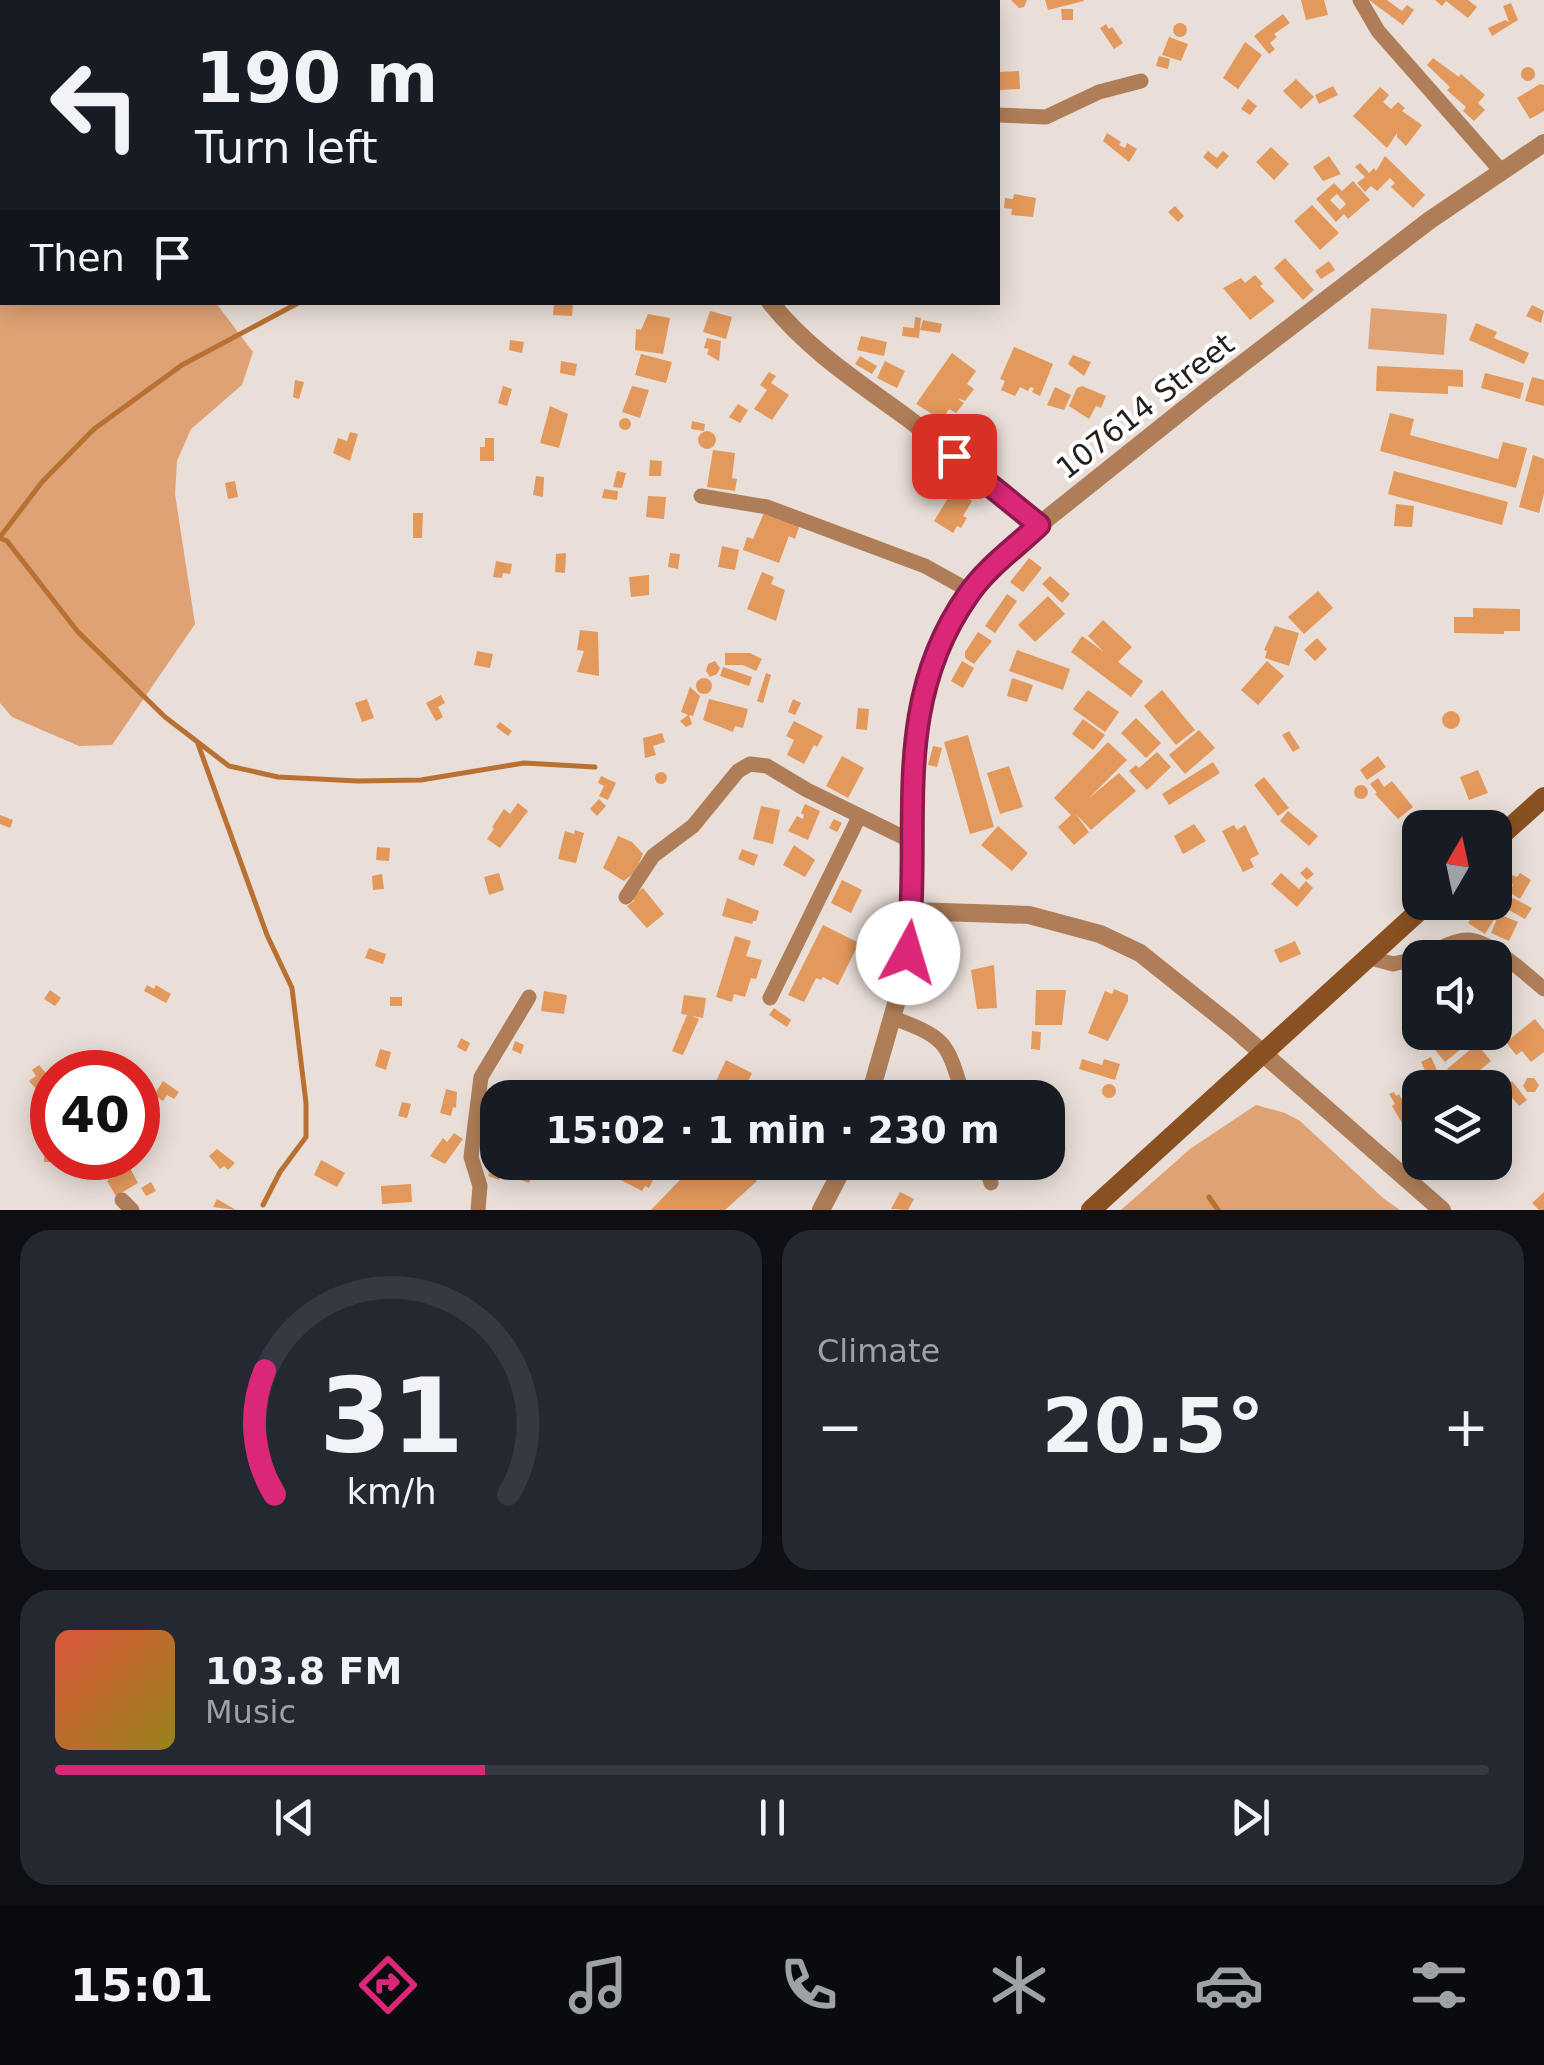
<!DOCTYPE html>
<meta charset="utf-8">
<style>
body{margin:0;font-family:"DejaVu Sans",sans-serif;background:#242831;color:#f1f3f6;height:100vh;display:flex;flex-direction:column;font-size:38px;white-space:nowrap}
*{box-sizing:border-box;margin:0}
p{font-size:32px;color:#9ea1a6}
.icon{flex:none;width:55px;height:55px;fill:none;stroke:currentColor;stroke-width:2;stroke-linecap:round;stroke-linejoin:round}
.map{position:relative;height:1210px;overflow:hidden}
.panel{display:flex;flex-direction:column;gap:20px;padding:20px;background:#0d0f14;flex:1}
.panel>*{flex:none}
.hud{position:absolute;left:0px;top:0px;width:1000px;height:305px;box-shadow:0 5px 25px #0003;background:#171b24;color:#f1f3f6;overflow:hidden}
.needle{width:65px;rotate:9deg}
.buttons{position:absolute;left:1402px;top:810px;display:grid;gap:20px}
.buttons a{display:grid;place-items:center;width:110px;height:110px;border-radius:20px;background:#171b24;box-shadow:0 5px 25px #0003;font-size:50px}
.speed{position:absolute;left:30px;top:1050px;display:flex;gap:20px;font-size:50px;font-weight:700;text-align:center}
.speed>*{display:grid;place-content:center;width:130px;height:130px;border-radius:50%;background:#171b24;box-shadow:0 5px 25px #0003;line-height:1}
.speed .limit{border:15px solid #d22;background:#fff;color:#111}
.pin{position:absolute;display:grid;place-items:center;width:85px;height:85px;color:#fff;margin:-42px;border-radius:20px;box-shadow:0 5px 15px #0006}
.me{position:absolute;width:110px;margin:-55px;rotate:6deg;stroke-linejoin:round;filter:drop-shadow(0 0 8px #0008)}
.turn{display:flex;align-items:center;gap:35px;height:210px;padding:0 30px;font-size:45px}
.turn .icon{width:130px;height:130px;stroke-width:2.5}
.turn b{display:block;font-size:70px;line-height:85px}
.then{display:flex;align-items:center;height:95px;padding:0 30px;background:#0003;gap:20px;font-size:38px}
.big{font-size:75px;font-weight:700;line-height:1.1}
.panel .card{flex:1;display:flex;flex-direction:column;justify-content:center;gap:15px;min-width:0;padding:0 35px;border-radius:30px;background:#242831}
.panel .dial{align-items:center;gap:0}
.dial svg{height:260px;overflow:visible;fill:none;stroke:#363941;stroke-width:7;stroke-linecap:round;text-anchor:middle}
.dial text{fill:#f1f3f6;stroke:none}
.song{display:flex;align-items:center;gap:30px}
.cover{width:120px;height:120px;border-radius:15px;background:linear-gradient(135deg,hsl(10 70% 55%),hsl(50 70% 35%))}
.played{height:10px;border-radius:5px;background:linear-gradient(90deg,#db2777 30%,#363941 30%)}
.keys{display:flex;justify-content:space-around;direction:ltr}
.heat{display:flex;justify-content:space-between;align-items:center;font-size:55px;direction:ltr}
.panel .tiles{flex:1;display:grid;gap:20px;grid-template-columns:1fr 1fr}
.card:last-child{grid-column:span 2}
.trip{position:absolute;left:480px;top:1080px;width:585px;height:100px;border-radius:30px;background:#171b24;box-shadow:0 5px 25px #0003;font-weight:700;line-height:100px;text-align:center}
.tab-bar{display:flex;height:160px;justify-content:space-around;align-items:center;background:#090b0e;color:#9ea1a6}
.tab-bar .icon{width:70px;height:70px}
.tab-bar .current{color:#db2777}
.tab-bar b{font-size:45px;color:#f1f3f6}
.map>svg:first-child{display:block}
</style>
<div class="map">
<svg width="1544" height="1210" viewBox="0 0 1544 1210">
<rect width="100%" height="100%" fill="#e9dfd8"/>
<!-- green -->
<path fill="#dea274" d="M0,235L2,302L216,303L253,352L242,385L191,429L177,461L175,494L195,624L112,745L79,746L12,717L0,703Z
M1371,308L1447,314L1444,355L1368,349Z
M1256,1105L1285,1113L1300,1121L1383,1198L1400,1210H1121L1190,1149Z"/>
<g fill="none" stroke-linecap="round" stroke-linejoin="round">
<!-- stream -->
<path stroke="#b97133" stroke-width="5" d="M0,537L42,482L94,429L182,365L300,302
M0,538L7,541L78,632L165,717L229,766L278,777L358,781L421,780L524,763L595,767
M198,744L267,935L292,988L306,1103V1137L280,1172L263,1205
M1209,1197L1218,1210"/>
</g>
<!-- building -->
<path fill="#e3985c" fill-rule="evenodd" d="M1011,0H1027L1024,7L1019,8Z
M1045,0H1083L1084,1L1048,10Z
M1301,0H1324L1328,15L1306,20Z
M1369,0H1387L1402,11L1407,5L1414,10L1403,25Z
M1435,0H1468L1477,7L1468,18L1446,1L1442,6Z
M1511,3L1518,20L1492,36L1488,28L1505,20L1509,22L1503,6Z
M1061,9H1073V20H1062Z
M1283,14L1290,23L1274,34L1277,37L1270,43L1275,49L1269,54L1254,36Z
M1173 30a7 7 0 1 1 14 0a7 7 0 1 1-14 0Z
M1106,24L1109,29L1112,27L1123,43L1114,49L1100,28Z
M1169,37L1188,44L1181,61L1162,55Z
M1245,42L1262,55L1238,89L1223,78Z
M1159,56L1170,59L1168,69L1156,66Z
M1433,58L1459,77L1461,74L1485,95L1478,103L1485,110L1474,121L1463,111L1466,107L1447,90L1450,87L1427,65Z
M1521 74a7 7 0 1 1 14 0a7 7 0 1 1-14 0Z
M1019,71L1020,89L999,90L998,72Z
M1296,79L1314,97L1301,109L1283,91Z
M1540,84L1544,85V111L1530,119L1517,98Z
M1333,86L1338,95L1319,104L1315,95Z
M1380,87L1389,95L1383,102L1391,109L1398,102L1405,108L1402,111L1422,125L1406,146L1397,137V133L1387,148L1353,116Z
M1248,99L1257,106L1250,115L1241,109Z
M1107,133L1121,142L1119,145L1125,148L1127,143L1137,149L1129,162L1103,141Z
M1271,147L1289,164L1274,180L1256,162Z
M1208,151L1217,158L1223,151L1229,156L1217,169L1203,157Z
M1329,156L1341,174L1323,181L1313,167Z
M1385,156L1425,195L1413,208L1391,187L1395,183L1390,178L1377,191L1371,186L1365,192L1357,183L1365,177L1355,167L1360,163L1369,173L1374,168L1376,171Z
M1353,181L1370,200L1348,219L1344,214L1336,222L1316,199L1334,183L1342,191ZM1337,194L1346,204L1340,210L1330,200Z
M1014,194L1036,198L1033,217L1011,215L1012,209L1004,208L1005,198L1013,199Z
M1312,205L1339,233L1320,250L1294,221Z
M1175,206L1184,216L1178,222L1168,212Z
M1285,258L1314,290L1303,300L1274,268Z
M1329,261L1335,270L1321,279L1315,271Z
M1255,275L1263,284L1260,286L1275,301L1250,320L1223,288L1241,278L1245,283Z
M554,302H573L572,316L553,315Z
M1532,305L1544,311L1541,323L1526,316Z
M710,311L732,317L726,339L703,332Z
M648,314L670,318L663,354L635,350L636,329L641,330Z
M915,317L921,318L919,338L902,336L903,327L914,328Z
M923,320L942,324L940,333L920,330Z
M1476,323L1497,332L1494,338L1529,353L1524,364L1469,340Z
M861,336L887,342L884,356L857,350Z
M707,338L721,341L719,361L707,354L709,349L704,348Z
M510,340L524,342L522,353L509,350Z
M1014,347L1053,364L1040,396L1032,392L1034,388L1030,387L1028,391L1020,387L1015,396L1001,390L1005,381L1000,379Z
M952,353L976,371L967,384L974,389L965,401L957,398L964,403L956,413L949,409L942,420L916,404Z
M641,354L672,362L666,383L635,375Z
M1073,355L1091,362L1084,376L1068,364Z
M860,356L877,366L872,374L855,364Z
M561,361L577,364L575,376L560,373Z
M885,361L905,371L897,388L877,378Z
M1377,366L1463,370V387L1448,386V394L1376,391Z
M769,372L776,376L771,383L789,395L772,420L754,409L767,390L760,385Z
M1485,373L1524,383L1520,399L1481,388Z
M1532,377L1544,380V406L1525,401Z
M295,380L304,382L299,399L293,397Z
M503,386L512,389L507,406L498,403Z
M632,386L649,390L640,418L622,412Z
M1082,386L1106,396L1101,408L1096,406L1089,419L1069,406L1077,388Z
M1055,387L1071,395L1064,410L1047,405Z
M738,404L748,410L740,423L729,417Z
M550,406L568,414L559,448L540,443Z
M1390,413L1414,419L1410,435L1498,459L1503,442L1527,448L1516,488L1380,451Z
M619 424a6 6 0 1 1 12 0a6 6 0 1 1-12 0Z
M692,421L705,424L704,431L691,429Z
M971,426L982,435L974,444L963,435Z
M698 440a9 9 0 1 1 18 0a9 9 0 1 1-18 0Z
M350,432L358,434L350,461L333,453L338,438L347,441Z
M485,438H494V461H480V447H485Z
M713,450L735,453L732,478L737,479L735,491L707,487Z
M1533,455L1544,459V494L1539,513L1519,507Z
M650,460L662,461L661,476H649Z
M617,471L626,473L622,488L613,487Z
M1394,471L1508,502L1502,525L1388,494Z
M536,476L544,477L543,497L533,495Z
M235,481L238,497L228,499L225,483Z
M604,489L618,491L617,500L602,498Z
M953,490L972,501L963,516L967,518L961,528L957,526L953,533L934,521Z
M648,496L666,497L664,519L646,517Z
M1396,504L1414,506L1412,527L1394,526Z
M765,510L800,524L795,539L789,536L779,563L743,550L747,537L753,539Z
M413,513H423L422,538H413Z
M722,546L739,550L735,570L718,567Z
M566,553L565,573L555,572L556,554Z
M670,553L680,554L678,569L668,567Z
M1029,558L1042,568L1023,592L1010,582Z
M496,561L512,564L510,574L503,573L502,578L493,577Z
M762,572L774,577L771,584L785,590L776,621L747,609Z
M649,575V595L631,597L629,577Z
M1050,576L1070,594L1062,603L1042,584Z
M1318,591L1333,608L1304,634L1288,617Z
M1007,594L1017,601L995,633L985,626Z
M1048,596L1065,614L1035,642L1018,625Z
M1473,608L1520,609V631H1504V634L1454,633V617H1473Z
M1103,620L1132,647L1118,662L1143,681L1131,697L1071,652L1082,636L1104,652L1088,636Z
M1275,626L1299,633L1289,666L1265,658L1267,651L1264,650Z
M580,630L598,632L599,676L577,672L584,651L577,650Z
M978,632L992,641L974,664L965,658V652Z
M1317,638L1327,649L1315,661L1304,650Z
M1017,650L1070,669L1063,690L1009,671Z
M477,651L493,654L490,668L474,665Z
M725,653H750L762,659L756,671L743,665H725Z
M715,661L720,668L717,674L710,677L706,671L708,664Z
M962,661L974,668L963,688L951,681Z
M1267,661L1284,676L1258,705L1241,690Z
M723,667L752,677L749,686L720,676Z
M766,673L771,675L763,703L757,701Z
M696 686a8 8 0 1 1 16 0a8 8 0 1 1-16 0Z
M1012,678L1033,685L1027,702L1007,696Z
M690,687L700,696L693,716L689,715L692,724L686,727L680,721L688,715L681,712Z
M1088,690L1119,712L1105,732L1073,709Z
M1162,690L1195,730L1176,745L1144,706Z
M441,695L445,703L438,707L443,717L436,721L426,703Z
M367,699L374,718L362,722L355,703Z
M709,699L748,709L743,728L735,726L733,732L703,720Z
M793,699L801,703L795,715L788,712Z
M858,708L869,709L867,730L856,729Z
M1442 720a9 9 0 1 1 18 0a9 9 0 1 1-18 0Z
M1136,718L1161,743L1146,758L1121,733Z
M1083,719L1105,735L1093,750L1072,734Z
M794,721L823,736L817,747L814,745L804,764L787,755L794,740L786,736Z
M500,722L512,731L508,736L496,727Z
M1199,730L1215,748L1185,774L1169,755Z
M1289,731L1300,748L1293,752L1282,735Z
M662,733L665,742L653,746L656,755L645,758L643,738Z
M968,735L994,827L970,834L944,742Z
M1108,742L1127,760L1088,799L1119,773L1136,791L1091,830L1075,813L1089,832L1074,845L1058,827L1071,815L1054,798Z
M933,746L942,748L937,767L928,765Z
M1157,752L1171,767L1147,790L1129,771L1136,765L1139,768Z
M842,756L864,768L848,798L826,786Z
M1378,756L1386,767L1367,780L1360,770Z
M1213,762L1220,773L1169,805L1162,794Z
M1009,766L1023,807L1000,814L987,773Z
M1478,770L1488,793L1469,800L1460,777Z
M655 778a6 6 0 1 1 12 0a6 6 0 1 1-12 0Z
M601,776L616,783L608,800L599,796L604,786L598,783Z
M1264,777L1289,808L1278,816L1254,785Z
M1378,778L1384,787L1392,781L1413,807L1398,819L1375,794L1377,793L1370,784Z
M1354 792a7 7 0 1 1 14 0a7 7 0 1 1-14 0Z
M599,799L606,806L597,816L590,809Z
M518,803L528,811L500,848L487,839L494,829L492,827L504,809L510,814Z
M805,804L820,811L808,840L788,831L797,816L803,819L804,815L801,813Z
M761,806L780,810L773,844L753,839Z
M1288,811L1318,836L1309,846L1280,821Z
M0,815L13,820L10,828L0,824Z
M834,819L842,823L837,832L829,828Z
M1194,824L1206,841L1183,854L1174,836Z
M1234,825L1237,830L1245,825L1259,854L1250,859L1254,867L1243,872L1222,831Z
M998,826L1028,853L1012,871L981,845Z
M575,830L584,833L576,863L558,859L565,831L574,834Z
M618,836L632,842L643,854L635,872L624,881L603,868Z
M794,845L815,860L805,877L783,865Z
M377,847L390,848L389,861L376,860Z
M742,849L758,855L754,866L738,859Z
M1307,867L1314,874L1307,880L1300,873Z
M499,873L504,890L489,895L484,877Z
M1281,873L1299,889L1306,881L1313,888L1297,907L1271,884Z
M1520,873L1531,880L1520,899L1509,892L1513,885L1508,882L1512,875L1517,877Z
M382,874L384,889L373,890L372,876Z
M842,880L862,890L851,913L831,903Z
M643,888L664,914L647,928L627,906L634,901L631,897Z
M727,898L759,911L756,921H753L752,924L722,916Z
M1513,898L1532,908L1525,919L1507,909Z
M1484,902H1490L1500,910L1485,934L1468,923Z
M1499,914L1518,922L1509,941L1491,933Z
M823,925L859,943L838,985L823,977L821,980L816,978L804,1002L788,995Z
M735,936L751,941L746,956L762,960L756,979L751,978L745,997L734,994L732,1002L716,997Z
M1295,941L1301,954L1280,963L1274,950Z
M369,948L386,954L383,964L365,958Z
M928,954L948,955L947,971L927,969Z
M994,965L997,1008L977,1009L971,970Z
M147,985L154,989L156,985L171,994L166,1003L144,991Z
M1114,989L1128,995V1001L1108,1041L1088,1033L1105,991L1112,994Z
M50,990L61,998L55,1006L44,999Z
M1036,990H1066L1062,1025H1035Z
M544,991L567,995L564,1014L541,1011Z
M684,995L706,998L703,1018L692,1016L699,1019L683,1055L672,1051L687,1015L681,1014Z
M390,997H402V1006H390Z
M774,1008L791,1020L787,1027L769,1015Z
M1535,1019L1544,1030V1052L1531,1062L1522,1051L1516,1055L1506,1042Z
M1032,1031L1041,1032L1040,1050L1031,1049Z
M1445,1032L1452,1041L1462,1032H1468L1473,1039L1445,1062L1430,1044Z
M461,1038L470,1043L466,1052L457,1047Z
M515,1041L524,1045L521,1054L512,1050Z
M1477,1044L1491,1061L1463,1084L1447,1069Z
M380,1049L391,1052L386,1070L375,1066Z
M1431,1057L1443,1083L1433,1088L1421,1062Z
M1082,1059L1102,1065L1104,1059L1120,1064L1115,1080L1079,1069Z
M726,1060L752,1073L740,1098H708Z
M39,1065L50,1078L36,1089L29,1081L36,1076L32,1070Z
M1421,1071L1428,1088H1420V1098L1410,1076Z
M1527,1078H1534L1539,1085L1535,1092H1527L1523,1086Z
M163,1081L179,1092L174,1099L167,1095L163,1101L154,1095Z
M917,1081L932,1085L928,1098H912Z
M1512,1081L1527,1100L1519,1106L1504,1088Z
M1102 1091a7 7 0 1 1 14 0a7 7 0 1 1-14 0Z
M500,1086L520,1088L518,1098H499Z
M446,1089L457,1092L456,1108L453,1107L451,1116L440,1113Z
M1394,1092L1396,1096L1399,1094L1412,1118L1420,1114V1126L1408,1133L1392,1106L1395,1104L1389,1094Z
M402,1102L411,1104L407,1118L398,1116Z
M454,1133L463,1139L445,1164L430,1156L443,1138L447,1142Z
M45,1143H52V1158H58L57,1162H44Z
M217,1149L235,1163L228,1170L224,1166L220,1169L209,1156Z
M491,1150L498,1152V1162H505L499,1180L488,1176L494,1161L488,1159Z
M321,1160L345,1173L337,1187L314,1175Z
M623,1162H662L649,1188L645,1186L642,1191L615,1177Z
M697,1162H738L757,1181L725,1210H651Z
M527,1163L536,1166L529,1183L521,1180Z
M113,1164L118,1169L109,1180L103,1174Z
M130,1168L138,1183L116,1196L107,1181Z
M151,1182L156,1191L146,1196L141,1188Z
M411,1184L412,1202L382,1204L381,1186Z
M900,1192L914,1199L908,1210L891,1209Z
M1544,1192V1210H1539L1532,1203Z
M217,1199L236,1210L213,1207Z"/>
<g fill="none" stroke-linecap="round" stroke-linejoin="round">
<!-- minor -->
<path stroke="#af7e58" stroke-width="15" d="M507,0L512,2
M1360,0L1378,31L1502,172
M403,2L417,0
M0,30H2
M998,115L1046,117L1099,92L1141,81
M701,496L767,507L925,566L970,591
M626,897L653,856L693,826L738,771L750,764L767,766L807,790L911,841
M1367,957L1393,964L1420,958
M1421,958C1434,952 1452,940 1467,940C1489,939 1527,975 1544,989
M770,998L859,817
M893,1018C948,1038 947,1043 964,1098
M984,1162L991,1183
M122,1200L132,1210
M478,1210L480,1186L471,1157L481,1077L529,997"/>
<!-- tertiary -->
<path stroke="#af7e58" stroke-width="18" d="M719,2V0
M770,302C807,349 858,382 906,417C951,451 994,489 1039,525
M913,911L1029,915L1100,934L1140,953L1234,1028L1442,1210
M869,1098L902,983L913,911L911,841L918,709L946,631L970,591L1039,525L1208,390L1430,220L1544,143
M821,1210L846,1162"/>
<!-- secondary -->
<path stroke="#895121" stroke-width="20" d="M1495,841L1544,797
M1091,1210L1429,902"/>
</g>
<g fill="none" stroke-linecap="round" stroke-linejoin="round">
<defs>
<path id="route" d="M908,953C922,827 889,707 968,595C987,567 1015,548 1039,525L954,456"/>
</defs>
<!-- route casing -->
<use href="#route" stroke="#8e194d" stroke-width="25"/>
<!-- route -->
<use href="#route" stroke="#db2777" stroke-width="18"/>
</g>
<g text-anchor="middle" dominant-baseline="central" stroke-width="8" stroke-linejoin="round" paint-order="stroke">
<!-- street labels -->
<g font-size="30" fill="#23201d" stroke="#fff">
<text transform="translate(1145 406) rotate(-38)">107614 Street</text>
</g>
</g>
</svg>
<div class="buttons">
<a><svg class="needle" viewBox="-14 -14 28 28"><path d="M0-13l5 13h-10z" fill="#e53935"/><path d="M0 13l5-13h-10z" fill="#9ea1a6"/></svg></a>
<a><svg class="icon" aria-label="sound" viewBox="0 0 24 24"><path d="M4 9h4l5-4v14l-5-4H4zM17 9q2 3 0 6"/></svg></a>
<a><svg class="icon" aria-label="layers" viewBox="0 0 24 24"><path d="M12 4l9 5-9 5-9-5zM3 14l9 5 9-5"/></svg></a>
</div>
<div class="speed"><div class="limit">40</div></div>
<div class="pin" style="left:954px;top:456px;background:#d93025"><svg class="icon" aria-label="arrive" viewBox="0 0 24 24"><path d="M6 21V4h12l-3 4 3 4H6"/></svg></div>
<svg class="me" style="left:908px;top:953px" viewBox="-20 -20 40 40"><circle r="19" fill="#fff"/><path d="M0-13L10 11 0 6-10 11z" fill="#db2777"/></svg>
<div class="trip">15:02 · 1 min · 230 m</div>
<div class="hud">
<div class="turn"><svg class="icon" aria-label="left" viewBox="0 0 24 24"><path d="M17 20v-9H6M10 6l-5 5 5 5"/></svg><div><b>190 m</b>Turn left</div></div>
<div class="then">Then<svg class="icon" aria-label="arrive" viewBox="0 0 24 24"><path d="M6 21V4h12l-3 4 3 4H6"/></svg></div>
</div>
</div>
<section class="panel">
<div class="tiles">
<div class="card dial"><svg viewBox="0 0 100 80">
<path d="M14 69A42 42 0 1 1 86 69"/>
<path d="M14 69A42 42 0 0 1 11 31" stroke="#db2777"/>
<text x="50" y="56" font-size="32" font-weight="700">31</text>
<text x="50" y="72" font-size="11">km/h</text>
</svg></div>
<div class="card"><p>Climate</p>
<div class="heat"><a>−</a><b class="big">20.5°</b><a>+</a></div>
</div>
<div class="card">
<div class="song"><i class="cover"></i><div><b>103.8 FM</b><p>Music</p></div></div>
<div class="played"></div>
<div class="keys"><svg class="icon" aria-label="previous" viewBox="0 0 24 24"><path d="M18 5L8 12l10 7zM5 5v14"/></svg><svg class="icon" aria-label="pause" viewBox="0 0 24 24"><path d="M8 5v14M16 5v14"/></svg><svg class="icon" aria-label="next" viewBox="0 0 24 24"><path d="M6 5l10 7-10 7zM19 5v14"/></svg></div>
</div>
</div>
</section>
<nav class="tab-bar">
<b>15:01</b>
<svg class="icon current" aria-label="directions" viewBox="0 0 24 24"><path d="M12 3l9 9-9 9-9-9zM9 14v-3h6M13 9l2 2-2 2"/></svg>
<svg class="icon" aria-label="music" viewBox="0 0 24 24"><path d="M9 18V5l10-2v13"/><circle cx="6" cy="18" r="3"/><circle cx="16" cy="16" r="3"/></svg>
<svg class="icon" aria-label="phone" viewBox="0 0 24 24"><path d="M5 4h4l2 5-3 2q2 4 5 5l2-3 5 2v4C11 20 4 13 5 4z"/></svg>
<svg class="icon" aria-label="climate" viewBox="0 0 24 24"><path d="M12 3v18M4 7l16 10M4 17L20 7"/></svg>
<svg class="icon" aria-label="car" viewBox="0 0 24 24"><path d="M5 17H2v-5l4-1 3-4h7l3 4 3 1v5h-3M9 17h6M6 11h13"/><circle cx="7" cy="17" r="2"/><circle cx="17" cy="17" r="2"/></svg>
<svg class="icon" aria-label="filters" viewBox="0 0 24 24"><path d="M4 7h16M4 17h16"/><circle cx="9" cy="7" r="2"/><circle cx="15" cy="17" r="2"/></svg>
</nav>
